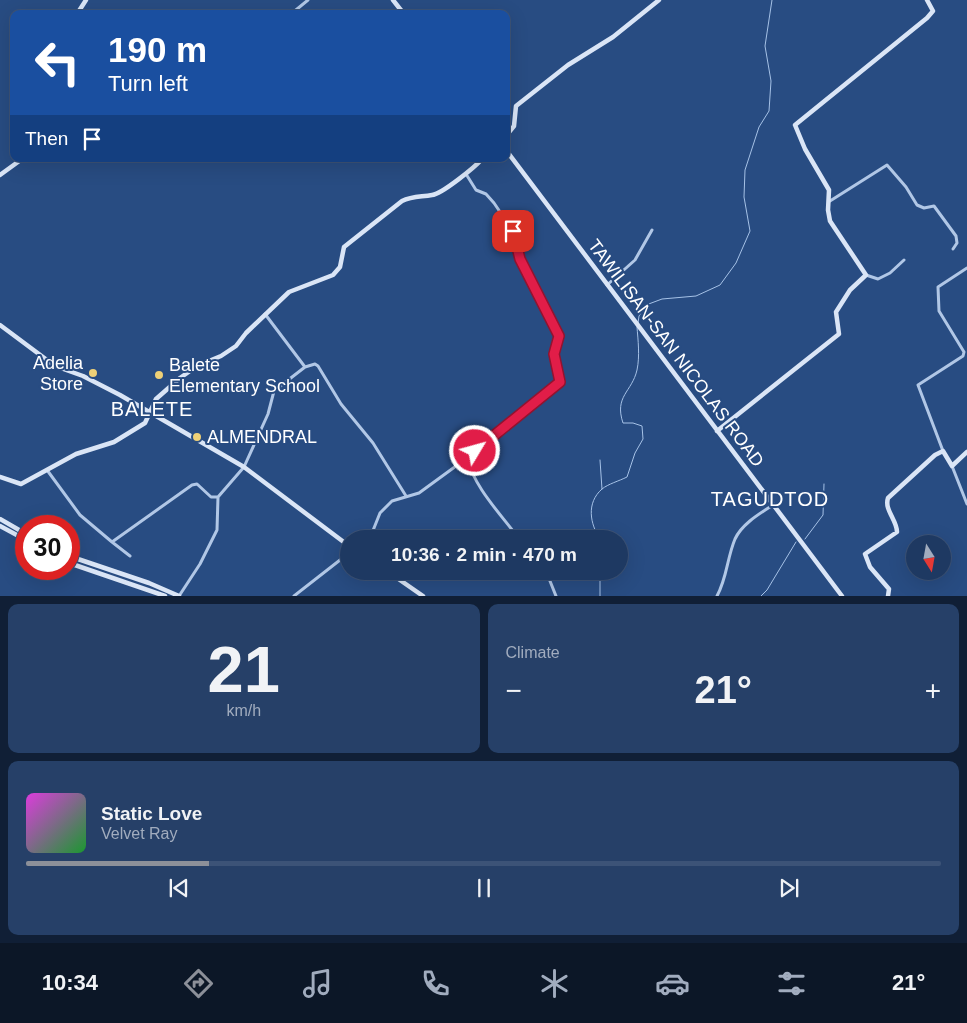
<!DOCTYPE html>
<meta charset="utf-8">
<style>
body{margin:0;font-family:Arial,sans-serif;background:#264068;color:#f1f3f6;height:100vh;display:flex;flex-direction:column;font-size:19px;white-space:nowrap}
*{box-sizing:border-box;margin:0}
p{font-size:16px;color:#a1acbe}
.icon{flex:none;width:28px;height:28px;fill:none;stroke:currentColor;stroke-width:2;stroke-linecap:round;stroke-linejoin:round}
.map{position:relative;height:596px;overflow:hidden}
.details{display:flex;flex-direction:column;gap:8px;padding:8px;background:#101f36;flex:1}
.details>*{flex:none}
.hud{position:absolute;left:10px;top:10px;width:500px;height:152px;border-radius:10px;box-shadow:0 5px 20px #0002,0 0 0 1px #3c5377;background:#1a4fa0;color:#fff;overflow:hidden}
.needle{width:32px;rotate:169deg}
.fabs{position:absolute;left:906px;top:535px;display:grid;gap:10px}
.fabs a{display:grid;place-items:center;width:45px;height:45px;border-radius:50%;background:#1e3962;box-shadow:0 5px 20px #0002,0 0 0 1px #3c5377;font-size:25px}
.speed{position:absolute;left:15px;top:515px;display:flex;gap:10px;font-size:25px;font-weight:700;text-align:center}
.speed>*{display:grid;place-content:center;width:65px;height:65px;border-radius:50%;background:#1e3962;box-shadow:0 5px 20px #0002,0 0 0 1px #3c5377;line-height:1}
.speed .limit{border:8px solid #d22;background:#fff;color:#111}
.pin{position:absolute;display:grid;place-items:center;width:42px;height:42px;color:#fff;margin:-21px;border-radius:10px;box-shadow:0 2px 8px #0006}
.me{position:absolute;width:55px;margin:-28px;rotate:53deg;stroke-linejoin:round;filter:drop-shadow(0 0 4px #0008)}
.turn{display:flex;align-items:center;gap:18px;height:105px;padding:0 15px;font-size:22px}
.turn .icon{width:65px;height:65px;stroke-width:2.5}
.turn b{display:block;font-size:35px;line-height:42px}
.then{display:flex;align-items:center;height:48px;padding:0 15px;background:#0003;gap:10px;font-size:19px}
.big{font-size:38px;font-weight:700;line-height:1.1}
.details .card{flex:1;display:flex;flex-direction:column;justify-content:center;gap:8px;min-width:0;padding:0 18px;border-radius:10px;background:#264068}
.details .dial{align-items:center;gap:0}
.dial b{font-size:65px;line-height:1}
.song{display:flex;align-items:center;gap:15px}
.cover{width:60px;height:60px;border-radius:8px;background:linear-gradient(135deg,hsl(300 70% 55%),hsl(130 70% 35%))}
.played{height:5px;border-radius:2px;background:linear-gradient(90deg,#8c9099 20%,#3c5377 20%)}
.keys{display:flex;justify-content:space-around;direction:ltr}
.heat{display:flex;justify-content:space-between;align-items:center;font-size:28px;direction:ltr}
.details .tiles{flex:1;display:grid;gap:8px;grid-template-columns:1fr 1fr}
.card:last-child{grid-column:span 2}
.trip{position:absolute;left:340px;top:530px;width:288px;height:50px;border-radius:25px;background:#1e3962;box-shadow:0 5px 20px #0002,0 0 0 1px #3c5377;font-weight:700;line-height:50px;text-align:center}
.dock{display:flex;height:80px;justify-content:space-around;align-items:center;background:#0c1727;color:#a1acbe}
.dock .icon{width:35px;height:35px}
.dock .selected{color:#8c9099}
.dock b{font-size:22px;color:#f1f3f6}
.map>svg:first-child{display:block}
</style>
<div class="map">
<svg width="967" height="596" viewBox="0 0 967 596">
<rect width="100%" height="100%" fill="#284c82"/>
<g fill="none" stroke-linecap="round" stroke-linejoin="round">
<!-- stream -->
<path stroke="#a6c2e7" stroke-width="1" d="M638,323L639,316L646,305L662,299L696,296L720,285L736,263L750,231L744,197L745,170L759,127L769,111L771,81L765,46L772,0
M600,460L602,489
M600,539C590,524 586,503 602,489C608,484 619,481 627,477L635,453L643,439L642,426L633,423H623C614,396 632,392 637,370C640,356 638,340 637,327
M805,539L823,515L824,484
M600,596V571
M761,596L767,590L796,542"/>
<!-- street -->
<path stroke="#b1c7e6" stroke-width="3" d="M291,14L308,0
M466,174L476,190L486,194L494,203L513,231L520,259L559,336L554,353L560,382L467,458C475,489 501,514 519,539
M830,201L887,165L906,187L917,205L924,208L934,206L956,236L957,243L953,249
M866,275L878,279L890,273L904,260
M607,285L635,260L652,230
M305,367L315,364L318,366L341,404L373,443L406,496
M943,451L918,385L963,356L964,352L939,311L938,287L967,268
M952,466L967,504
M47,470L80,515L112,542L192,485L197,484L211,497H218
M366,539L372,533L380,513L392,501L419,493L467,458
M112,542L130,556
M546,571L556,596
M179,596L200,564L217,530L218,497L244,467L268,414L274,391L305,367L265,314
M294,596L349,553
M717,596C727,578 727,558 735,539C742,524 759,514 773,505"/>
<!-- secondary -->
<path stroke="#dae5f6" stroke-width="4.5" d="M393,0L404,14
M77,14L86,0
M506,136L514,126L516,106L568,65L613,37L659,0
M506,150L842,596
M0,175L22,159
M0,325L55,366L83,376L120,395L244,467L349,546
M717,431L839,334L836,312L850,290L866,275L830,221L828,210L829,190L805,149L795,125L927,18L933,11L927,0
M0,477L21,484L76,454L114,442L145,423L156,399L180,378L197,366L221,356L236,346L246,333L289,292L333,275L340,267L344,247L402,201C412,196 421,197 432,195C442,194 475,167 482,159
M0,519L26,534
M0,526L26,540
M69,556L149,583L179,596
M69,563L165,596
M387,571L423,596
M888,596L889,589L870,567L865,554L897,532C897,520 884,510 888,498L935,455L943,451L952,466L967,452"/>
</g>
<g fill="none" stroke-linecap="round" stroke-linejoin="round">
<defs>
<path id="route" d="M475,451L560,382L554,354L559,336L520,259L513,231"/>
</defs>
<!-- route casing -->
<use href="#route" stroke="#92132f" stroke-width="12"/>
<!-- route -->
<use href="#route" stroke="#e11d48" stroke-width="9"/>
</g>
<!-- markers -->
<g fill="#eed077" stroke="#284c82" stroke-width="2">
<circle cx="93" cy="373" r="5"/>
<circle cx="159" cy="375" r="5"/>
<circle cx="197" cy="437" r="5"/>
</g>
<g text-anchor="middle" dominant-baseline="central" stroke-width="4" stroke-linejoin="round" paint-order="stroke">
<!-- street labels -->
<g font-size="18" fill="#fff" stroke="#284c82">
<text transform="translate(676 353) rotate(53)">TAWILISAN-SAN NICOLAS ROAD</text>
</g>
<!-- poi labels -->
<g font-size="18" fill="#fff" stroke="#284c82" text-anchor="start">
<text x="83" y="363" text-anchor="end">Adelia<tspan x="83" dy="21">Store</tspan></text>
<text x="169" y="365">Balete<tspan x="169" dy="21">Elementary School</tspan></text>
<text x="207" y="437">ALMENDRAL</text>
</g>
<!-- quarter labels -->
<g font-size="20" letter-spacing="1" fill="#fff" stroke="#284c82">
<text x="152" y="409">BALETE</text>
<text x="770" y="499">TAGUDTOD</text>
</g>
</g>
</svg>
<div class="fabs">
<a><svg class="needle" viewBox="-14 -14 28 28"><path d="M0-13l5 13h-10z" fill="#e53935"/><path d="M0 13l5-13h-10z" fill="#a1acbe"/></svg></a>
</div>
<div class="speed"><div class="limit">30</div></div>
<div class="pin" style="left:513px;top:231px;background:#d93025"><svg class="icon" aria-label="arrive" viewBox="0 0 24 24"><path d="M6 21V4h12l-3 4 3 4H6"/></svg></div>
<svg class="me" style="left:475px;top:451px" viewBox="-20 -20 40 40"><circle r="17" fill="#e11d48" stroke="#fff" stroke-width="3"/><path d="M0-11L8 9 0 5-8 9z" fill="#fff"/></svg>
<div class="trip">10:36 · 2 min · 470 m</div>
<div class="hud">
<div class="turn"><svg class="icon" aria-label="left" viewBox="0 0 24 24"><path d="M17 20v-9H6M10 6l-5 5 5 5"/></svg><div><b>190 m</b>Turn left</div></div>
<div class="then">Then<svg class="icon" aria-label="arrive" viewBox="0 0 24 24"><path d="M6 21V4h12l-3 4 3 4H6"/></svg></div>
</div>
</div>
<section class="details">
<div class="tiles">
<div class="card dial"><b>21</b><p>km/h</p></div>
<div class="card"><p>Climate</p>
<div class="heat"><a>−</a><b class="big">21°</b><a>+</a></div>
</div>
<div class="card">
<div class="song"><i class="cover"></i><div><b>Static Love</b><p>Velvet Ray</p></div></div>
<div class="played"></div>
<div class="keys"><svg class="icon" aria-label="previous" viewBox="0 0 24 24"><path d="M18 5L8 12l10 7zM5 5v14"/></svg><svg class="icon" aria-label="pause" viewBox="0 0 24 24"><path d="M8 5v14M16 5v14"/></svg><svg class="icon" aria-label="next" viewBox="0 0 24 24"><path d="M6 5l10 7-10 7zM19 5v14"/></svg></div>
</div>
</div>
</section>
<nav class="dock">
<b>10:34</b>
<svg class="icon selected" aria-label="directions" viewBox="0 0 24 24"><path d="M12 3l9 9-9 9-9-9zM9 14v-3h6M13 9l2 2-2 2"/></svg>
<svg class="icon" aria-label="music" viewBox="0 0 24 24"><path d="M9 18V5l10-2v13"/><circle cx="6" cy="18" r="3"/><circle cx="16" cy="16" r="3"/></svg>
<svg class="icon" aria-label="phone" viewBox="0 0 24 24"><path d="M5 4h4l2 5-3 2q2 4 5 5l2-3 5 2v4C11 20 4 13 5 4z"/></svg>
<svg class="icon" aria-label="climate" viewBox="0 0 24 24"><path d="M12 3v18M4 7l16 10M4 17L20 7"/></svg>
<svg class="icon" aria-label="car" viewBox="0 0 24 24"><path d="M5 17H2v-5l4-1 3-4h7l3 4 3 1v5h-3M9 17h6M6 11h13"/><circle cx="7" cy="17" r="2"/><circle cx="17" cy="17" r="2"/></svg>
<svg class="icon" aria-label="filters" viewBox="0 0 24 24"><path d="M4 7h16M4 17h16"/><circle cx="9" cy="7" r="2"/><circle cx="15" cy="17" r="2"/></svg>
<b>21°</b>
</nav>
